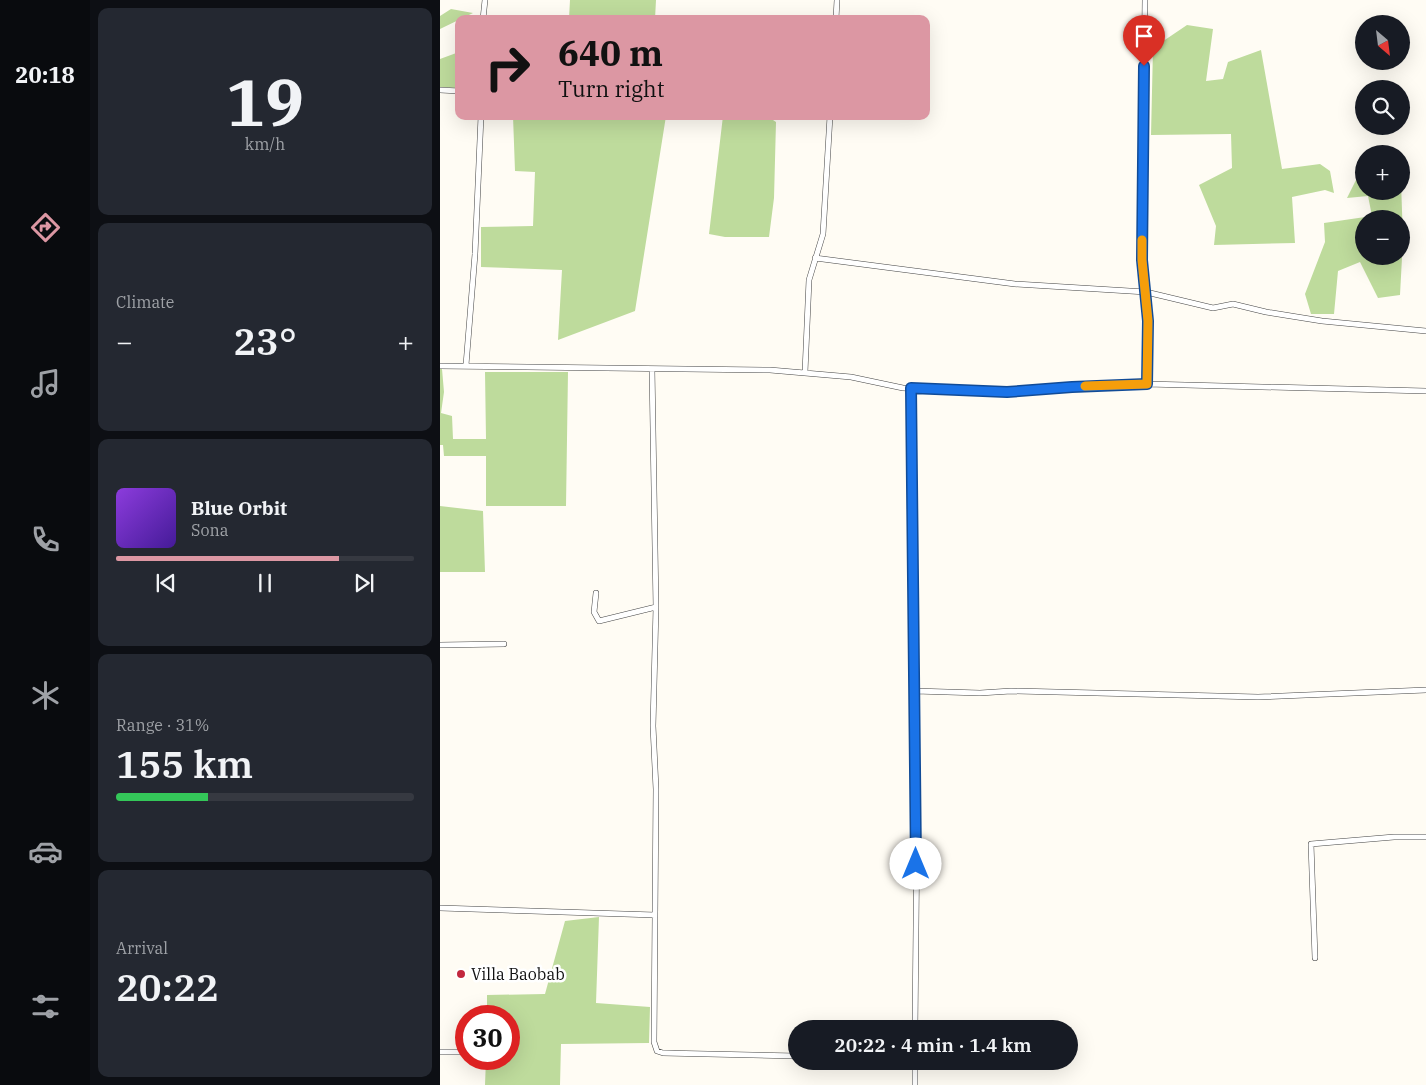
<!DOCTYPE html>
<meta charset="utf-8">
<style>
body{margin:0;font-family:"IBM Plex Serif",serif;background:#242831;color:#f1f3f6;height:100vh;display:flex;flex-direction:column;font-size:19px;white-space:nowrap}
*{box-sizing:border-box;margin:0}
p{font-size:16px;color:#9ea1a6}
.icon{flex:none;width:28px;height:28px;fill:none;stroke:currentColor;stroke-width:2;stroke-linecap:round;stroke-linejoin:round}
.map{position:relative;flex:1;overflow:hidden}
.sheet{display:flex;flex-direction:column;gap:8px;padding:8px;background:#0d0f14;width:350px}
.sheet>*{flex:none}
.top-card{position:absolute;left:15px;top:15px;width:475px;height:105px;border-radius:10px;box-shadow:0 5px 20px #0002;background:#dc97a3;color:#111;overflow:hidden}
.needle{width:32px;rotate:152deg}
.fabs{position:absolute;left:915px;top:15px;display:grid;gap:10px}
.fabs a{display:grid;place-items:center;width:55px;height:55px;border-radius:50%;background:#171b24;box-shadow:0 5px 20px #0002;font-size:25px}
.speed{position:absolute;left:15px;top:1005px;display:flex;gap:10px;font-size:25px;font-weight:700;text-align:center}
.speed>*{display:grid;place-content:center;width:65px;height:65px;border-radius:50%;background:#171b24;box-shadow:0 5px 20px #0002;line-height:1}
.speed .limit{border:8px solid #d22;background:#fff;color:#111}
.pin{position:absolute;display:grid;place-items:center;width:42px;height:42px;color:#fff;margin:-51px -21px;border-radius:50% 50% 50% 0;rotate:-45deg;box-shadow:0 0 5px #0007}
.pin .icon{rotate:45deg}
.me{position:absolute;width:55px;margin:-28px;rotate:0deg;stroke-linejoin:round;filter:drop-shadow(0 0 4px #0008)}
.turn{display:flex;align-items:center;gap:18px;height:105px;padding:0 20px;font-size:22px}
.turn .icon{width:65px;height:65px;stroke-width:2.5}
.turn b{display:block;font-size:35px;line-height:42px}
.big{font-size:38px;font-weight:600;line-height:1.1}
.sheet .card{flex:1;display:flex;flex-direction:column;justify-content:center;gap:8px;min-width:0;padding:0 18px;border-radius:10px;background:#242831}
.sheet .dial{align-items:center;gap:0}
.dial b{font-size:65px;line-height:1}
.song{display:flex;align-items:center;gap:15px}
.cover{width:60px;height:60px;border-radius:8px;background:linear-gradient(135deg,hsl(270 70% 55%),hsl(260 70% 35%))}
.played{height:5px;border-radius:2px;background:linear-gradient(90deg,#dc97a3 75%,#363941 75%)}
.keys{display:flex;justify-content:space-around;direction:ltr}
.heat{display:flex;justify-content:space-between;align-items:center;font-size:28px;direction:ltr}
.charge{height:8px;border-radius:4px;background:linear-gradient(90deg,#34c759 31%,#363941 0)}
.trip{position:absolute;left:348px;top:1020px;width:290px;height:50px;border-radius:25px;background:#171b24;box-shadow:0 5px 20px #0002;font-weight:600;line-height:50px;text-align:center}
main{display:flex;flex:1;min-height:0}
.tabs{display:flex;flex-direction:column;width:90px;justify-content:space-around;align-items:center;background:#090b0e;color:#9ea1a6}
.tabs .icon{width:35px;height:35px}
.tabs .active{color:#dc97a3}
.tabs b{font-size:22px;color:#f1f3f6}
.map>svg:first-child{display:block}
</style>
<main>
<nav class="tabs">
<b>20:18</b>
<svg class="icon active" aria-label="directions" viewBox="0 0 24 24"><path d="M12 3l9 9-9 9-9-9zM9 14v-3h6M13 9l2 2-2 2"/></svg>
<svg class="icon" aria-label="music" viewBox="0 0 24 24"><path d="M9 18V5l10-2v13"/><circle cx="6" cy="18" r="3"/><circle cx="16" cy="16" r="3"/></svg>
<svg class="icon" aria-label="phone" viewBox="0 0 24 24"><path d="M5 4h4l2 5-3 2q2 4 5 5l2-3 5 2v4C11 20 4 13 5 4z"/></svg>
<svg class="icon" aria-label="climate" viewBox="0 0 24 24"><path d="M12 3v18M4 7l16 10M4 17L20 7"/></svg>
<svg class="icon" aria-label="car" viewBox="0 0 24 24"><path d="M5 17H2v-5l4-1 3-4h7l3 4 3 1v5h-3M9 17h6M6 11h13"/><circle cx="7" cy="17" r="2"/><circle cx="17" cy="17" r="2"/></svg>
<svg class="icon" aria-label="filters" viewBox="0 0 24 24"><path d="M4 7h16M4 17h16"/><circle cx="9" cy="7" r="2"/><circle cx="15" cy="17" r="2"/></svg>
</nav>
<section class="sheet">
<div class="card dial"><b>19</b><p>km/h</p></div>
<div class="card"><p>Climate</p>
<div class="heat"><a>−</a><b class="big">23°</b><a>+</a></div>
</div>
<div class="card">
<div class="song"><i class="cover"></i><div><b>Blue Orbit</b><p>Sona</p></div></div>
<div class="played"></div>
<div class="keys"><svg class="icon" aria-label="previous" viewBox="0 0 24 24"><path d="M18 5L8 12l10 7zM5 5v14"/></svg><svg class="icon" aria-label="pause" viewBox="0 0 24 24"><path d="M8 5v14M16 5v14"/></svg><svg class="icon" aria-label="next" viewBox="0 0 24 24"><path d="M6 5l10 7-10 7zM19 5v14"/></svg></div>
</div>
<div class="card"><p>Range · 31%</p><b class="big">155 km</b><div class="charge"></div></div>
<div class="card"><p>Arrival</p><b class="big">20:22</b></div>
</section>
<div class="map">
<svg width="986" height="1085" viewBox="0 0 986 1085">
<rect width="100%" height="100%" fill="#fffcf4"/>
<!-- forest -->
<path fill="#bedb9c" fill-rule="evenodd" d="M130,0H216L215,19H129Z
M11,9L33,13L0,29V16Z
M747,25L773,29L766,81L783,79L788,62L821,50L842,169L880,164L890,171L894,193L885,190L852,197L855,243L774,245L776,226L759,185L792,168L791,134L711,135L713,48Z
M19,52V88L0,87V59Z
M73,116H226L195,311L118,340L122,270L41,267V227L93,226L95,172L75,171Z
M283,116H327L336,122L334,198L329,237H285L269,234Z
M924,171V191H961V182L963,239L960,295L938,298L920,262L898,271L894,314H871L865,294L885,242L884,223L932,216L928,196L907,198L920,172ZM924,219H961V256H924Z
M0,369H2L4,392L1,413L12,416L13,439H46L45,372H128L126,506H46V456H4L3,445H0Z
M0,506L43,511L45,572H0Z
M159,917L156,1003L210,1007L209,1043L121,1044L120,1085H45L46,1059H69V1016H47V995L105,994L125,921Z"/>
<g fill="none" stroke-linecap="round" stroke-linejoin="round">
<defs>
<path id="street" d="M705,0L702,260L708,321L707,384
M43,19L45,0
M396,19L397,0
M0,90L19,91
M375,258L575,284L706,292L773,308L793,304L826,312L882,321L986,331
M26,365L35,254L41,116
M0,366L330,370L411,377L463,388L567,393L707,384L986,391
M212,369L216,607L213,726L216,789L214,1042L217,1051L223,1053L356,1056
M365,372L369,280L383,234L390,116
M471,388L477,827L475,1029
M156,593L154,612L159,621L216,607
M0,645L64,644
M475,691L540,693L571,691L818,697L986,690
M0,908L215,915
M875,958L871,844L954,837H986
M0,1052H26
M475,1061V1085"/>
</defs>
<!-- street casing -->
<use href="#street" stroke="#444" stroke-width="6"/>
<!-- street -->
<use href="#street" stroke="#fff" stroke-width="5"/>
</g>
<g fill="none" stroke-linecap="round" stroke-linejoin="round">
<defs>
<path id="route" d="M476,864L471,388L567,392L632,387L707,384L708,321L702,260L704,66"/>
</defs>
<!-- route casing -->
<use href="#route" stroke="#114b97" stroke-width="12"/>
<!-- route -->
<use href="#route" stroke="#1a73e8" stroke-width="9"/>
<!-- slow -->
<path stroke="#f59e0b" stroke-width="9" d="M645,386L707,384L708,321L702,260V240"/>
</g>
<!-- markers -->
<circle fill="#c2273d" stroke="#fff" stroke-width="2" cx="21" cy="974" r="5"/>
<g text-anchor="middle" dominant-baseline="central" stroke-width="5" stroke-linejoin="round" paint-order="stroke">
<!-- poi labels -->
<g font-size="16" fill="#111" stroke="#fff" text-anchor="start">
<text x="31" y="974">Villa Baobab</text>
</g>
</g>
</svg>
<div class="fabs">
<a><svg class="needle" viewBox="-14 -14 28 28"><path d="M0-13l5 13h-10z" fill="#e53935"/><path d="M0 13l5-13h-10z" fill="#9ea1a6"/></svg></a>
<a><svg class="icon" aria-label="search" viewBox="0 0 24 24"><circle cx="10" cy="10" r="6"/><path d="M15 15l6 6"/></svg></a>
<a>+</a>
<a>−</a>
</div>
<div class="speed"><div class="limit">30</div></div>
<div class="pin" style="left:704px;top:66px;background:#d93025"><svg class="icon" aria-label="arrive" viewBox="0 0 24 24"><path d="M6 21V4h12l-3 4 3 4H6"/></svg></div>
<svg class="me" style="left:476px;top:864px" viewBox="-20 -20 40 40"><circle r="19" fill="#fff"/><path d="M0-13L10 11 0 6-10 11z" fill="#1a73e8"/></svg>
<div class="trip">20:22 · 4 min · 1.4 km</div>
<div class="top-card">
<div class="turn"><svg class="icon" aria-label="right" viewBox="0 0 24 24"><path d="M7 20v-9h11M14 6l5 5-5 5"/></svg><div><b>640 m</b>Turn right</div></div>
</div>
</div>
</main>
